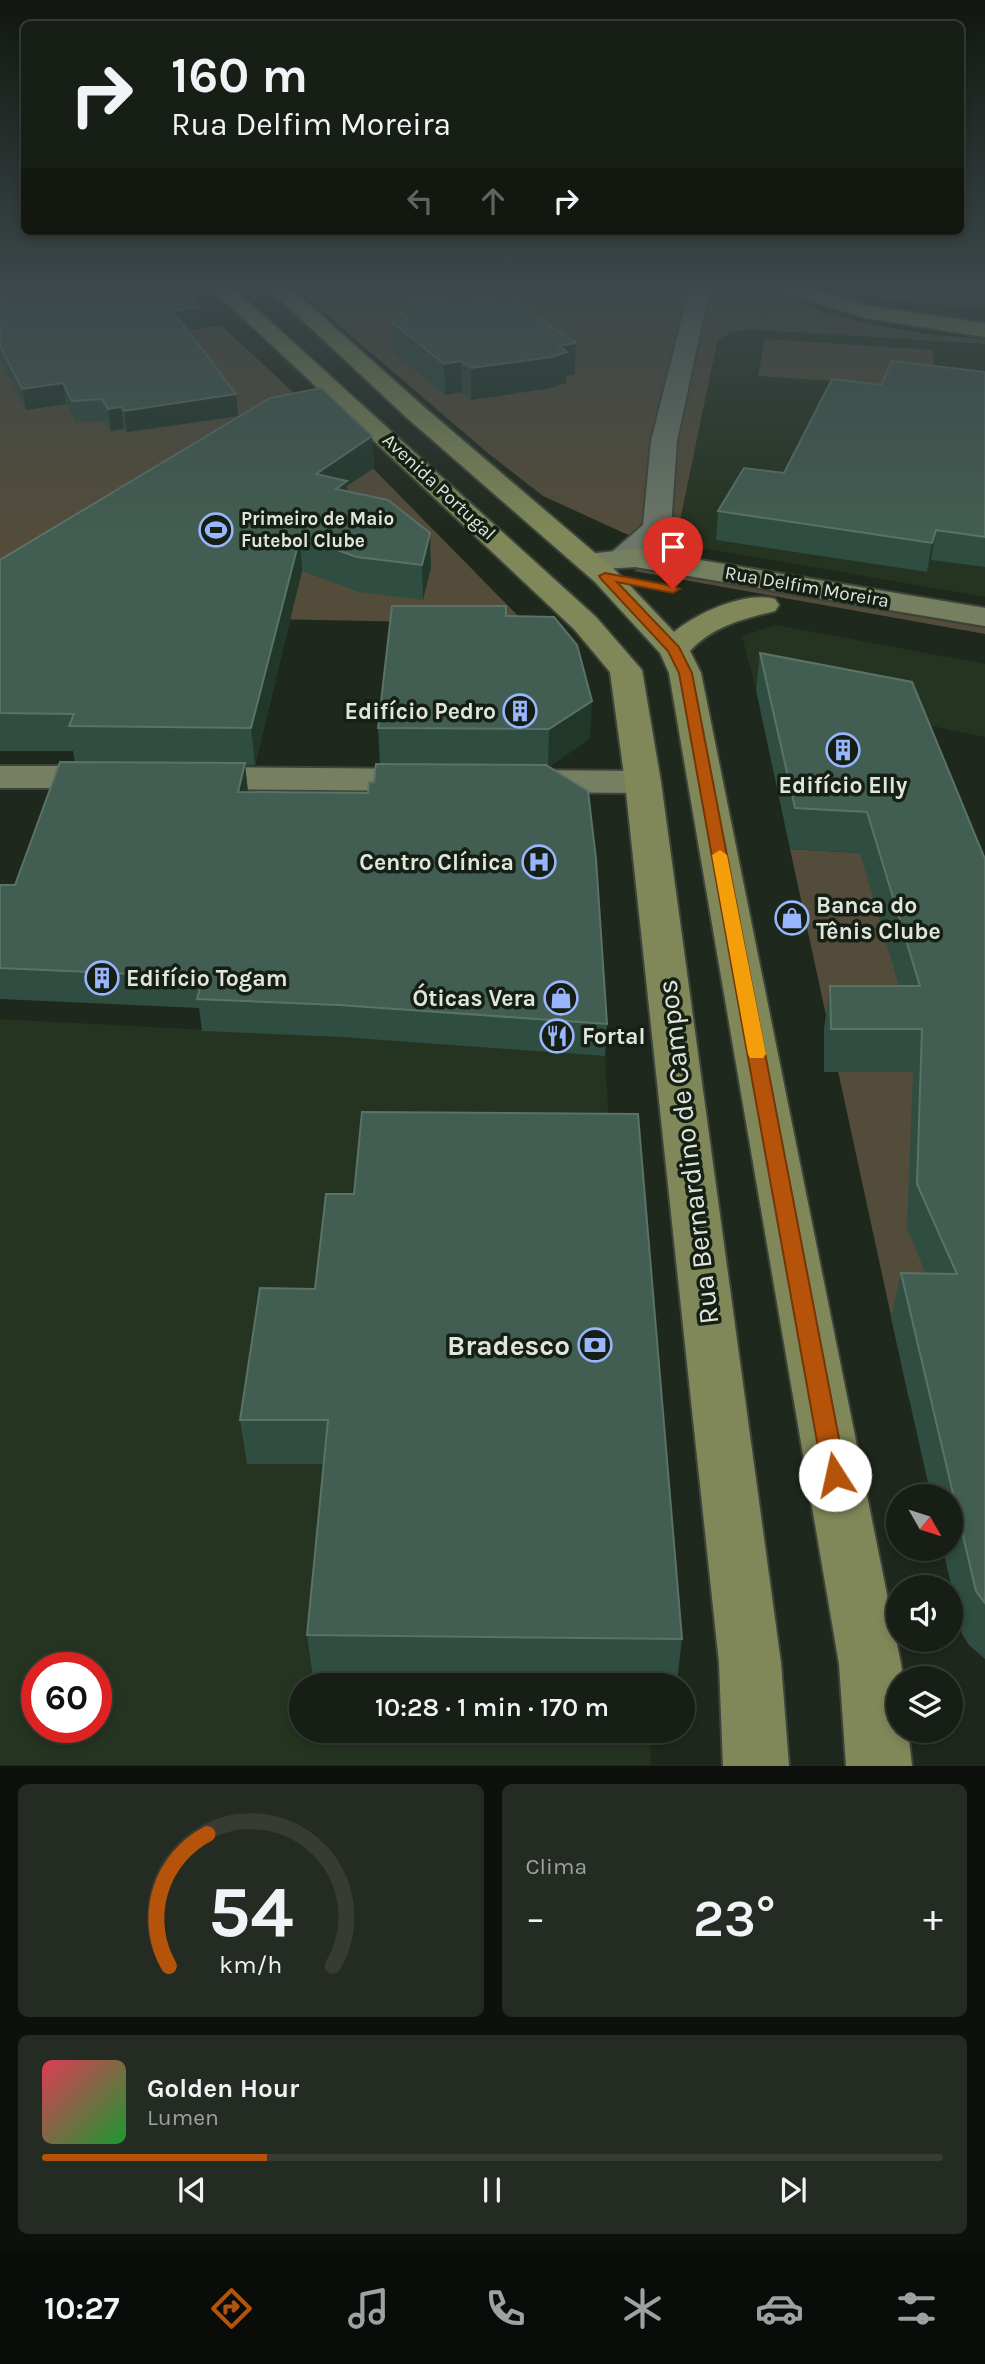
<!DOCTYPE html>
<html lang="pt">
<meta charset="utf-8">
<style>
body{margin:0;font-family:Karla,sans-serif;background:#242b22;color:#f1f3f6;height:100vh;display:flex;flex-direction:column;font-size:26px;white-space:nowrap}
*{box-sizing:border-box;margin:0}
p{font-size:23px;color:#9ea2a0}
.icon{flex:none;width:38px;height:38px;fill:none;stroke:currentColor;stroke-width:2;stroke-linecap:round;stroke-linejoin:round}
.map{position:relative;height:1766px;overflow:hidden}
.sheet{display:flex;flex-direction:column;gap:18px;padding:18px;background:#0d100c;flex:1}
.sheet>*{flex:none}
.guide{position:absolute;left:21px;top:21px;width:943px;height:214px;border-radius:10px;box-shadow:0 4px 10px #0003,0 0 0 2px #363c34;background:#171e15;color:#f1f3f6;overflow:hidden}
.needle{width:46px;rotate:129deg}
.buttons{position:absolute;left:886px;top:1484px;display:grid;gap:14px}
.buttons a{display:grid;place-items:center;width:77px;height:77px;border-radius:50%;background:#171e15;box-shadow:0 4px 10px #0003,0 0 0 2px #363c34;font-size:35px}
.speed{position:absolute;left:21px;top:1652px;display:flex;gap:14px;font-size:35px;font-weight:700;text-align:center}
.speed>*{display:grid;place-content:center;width:91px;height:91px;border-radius:50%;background:#171e15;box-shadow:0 4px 10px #0003,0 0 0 2px #363c34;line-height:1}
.speed .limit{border:10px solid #d22;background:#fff;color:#111}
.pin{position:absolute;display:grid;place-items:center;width:60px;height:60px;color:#fff;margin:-72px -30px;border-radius:50% 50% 50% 0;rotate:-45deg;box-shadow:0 0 7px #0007}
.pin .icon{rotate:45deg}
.me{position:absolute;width:77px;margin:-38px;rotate:350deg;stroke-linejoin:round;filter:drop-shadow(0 0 5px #0008)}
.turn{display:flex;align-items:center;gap:24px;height:147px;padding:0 35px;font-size:32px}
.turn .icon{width:91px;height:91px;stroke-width:2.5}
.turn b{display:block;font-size:49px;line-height:60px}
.lanes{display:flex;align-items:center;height:66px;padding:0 35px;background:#0003;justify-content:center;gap:35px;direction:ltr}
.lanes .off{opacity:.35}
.big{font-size:52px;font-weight:600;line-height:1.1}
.sheet .widget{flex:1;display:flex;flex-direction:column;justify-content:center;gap:10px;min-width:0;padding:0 24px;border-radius:10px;background:#242b22}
.sheet .dial{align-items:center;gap:0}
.dial svg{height:182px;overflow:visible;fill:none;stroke:#363c34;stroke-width:7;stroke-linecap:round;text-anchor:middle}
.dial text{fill:#f1f3f6;stroke:none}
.song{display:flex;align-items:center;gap:21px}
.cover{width:84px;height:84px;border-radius:10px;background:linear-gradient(135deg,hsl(350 70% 55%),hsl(130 70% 35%))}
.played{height:7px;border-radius:4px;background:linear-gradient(90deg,#b45309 25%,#363c34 25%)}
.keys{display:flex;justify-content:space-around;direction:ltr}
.heat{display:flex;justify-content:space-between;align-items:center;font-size:38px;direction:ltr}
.sheet .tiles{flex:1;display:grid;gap:18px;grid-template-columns:1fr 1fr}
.widget:last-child{grid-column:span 2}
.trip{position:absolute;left:289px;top:1673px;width:406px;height:70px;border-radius:35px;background:#171e15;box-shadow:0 4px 10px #0003,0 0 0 2px #363c34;font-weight:600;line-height:70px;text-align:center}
.menu{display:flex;height:112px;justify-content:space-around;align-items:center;background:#090c08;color:#9ea2a0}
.menu .icon{width:49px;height:49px}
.menu .current{color:#b45309}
.menu b{font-size:32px;color:#f1f3f6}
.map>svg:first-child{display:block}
</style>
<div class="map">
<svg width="985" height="1766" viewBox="0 0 985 1766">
<rect width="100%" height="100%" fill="#1f281c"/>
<!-- built -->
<path fill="#253321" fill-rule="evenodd" d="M761,330L985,344V597L691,546L680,538V521L717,342L722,336L736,331Z
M776,625L985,664V737L756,690L742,636Z
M600,984L646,1685H301V1731H649L651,1765H0V1019L341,1037ZM37,1668H96V1727H37Z"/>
<!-- green -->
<path fill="#534c3a" d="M293,286H755L819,311L871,324L925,334L985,339V344L761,330C746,330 728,329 717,342L680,521V537L691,546L689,555L626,534L543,496L489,454Z
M823,286L985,295V308L905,302Z
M221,325L355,450L526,624L0,614V360Z
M765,339L933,350L935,388L758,376Z
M637,569L985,628V634L634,571Z
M790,849L985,860V1400L909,1399Z"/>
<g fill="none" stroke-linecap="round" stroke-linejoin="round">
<defs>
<path id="street" d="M690,286H710L677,441L671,528C659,545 631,568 610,563L606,557L643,525L651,441Z"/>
<path id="secondary" d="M635,549L985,608V626L635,567L588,570L578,567L574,561L578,555Z
M0,766H106L118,770L124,777L118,784L106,788H0Z
M194,767L428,769L441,772L446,780L441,788L428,791L194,789L182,785L176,778L182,771Z
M519,770L643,771L656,774L661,782L656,790L643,793L519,792L506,789L501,781L506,773Z"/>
<path id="primary" d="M209,286H231L596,617L642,670L661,782L781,1663L789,1766H723L719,1663L625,782L610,672L574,629Z
M266,286H288L424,407L615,570L674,632C697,613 745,591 775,599L779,605L775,611C743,619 713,626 690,651L701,673L901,1664L903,1678H898V1731H908L912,1766H846L839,1664L669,673L660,653L595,582L406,417Z
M772,286H803L869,306L985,323V337L866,318L775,290Z"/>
</defs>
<!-- street casing -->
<use href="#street" stroke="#3d443b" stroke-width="4"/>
<!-- secondary casing -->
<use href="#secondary" stroke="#3d443b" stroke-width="4"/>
<!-- primary casing -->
<use href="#primary" stroke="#3d443b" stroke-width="4"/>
<!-- street -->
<use href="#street" fill="#6c7769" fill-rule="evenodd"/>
<!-- secondary -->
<use href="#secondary" fill="#768061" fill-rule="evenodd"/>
<!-- primary -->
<use href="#primary" fill="#808859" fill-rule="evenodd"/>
</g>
<!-- wall -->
<path fill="#2f4d40" d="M0,286L180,289L200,307L202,326L187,329L238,416L127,432L124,429L111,431L105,421L75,422L66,404L26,410L0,359Z
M408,303L575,374L566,376V383L551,388L471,400L462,392L445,395L393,352L392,322L400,321V313L408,312Z
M985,372V567L931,560L927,572L716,540L718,511L784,473L881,385Z
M372,436L374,468L347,486V491L431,567L423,600L359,592L302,571L255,765H245L248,792L368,793L374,782L380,764L378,728L506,616L590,738L549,767L607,1024L605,1056L341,1037L202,1031L199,1008L0,999V885H15L75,762L73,751H0V560Z
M760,653L985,859V1659L969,1645L962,1634L943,1549H950V1496H931L891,1318L901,1273L926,1274L907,1228L913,1072H824V1029L830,986H899L860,853L790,849L756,690Z
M260,1288L682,1639L677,1681L313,1678L307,1635L324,1464H247L240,1420Z"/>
<!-- shaded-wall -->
<path fill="#21372a" d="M200,307L202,326L176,331L173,311Z
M576,343L575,374L566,376V383L551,388L471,400V368L559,346Z
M461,361L462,392L445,395L444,364Z
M63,383L66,404L26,410L22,389Z
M236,394L238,416L127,432L124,411Z
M121,407L124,429L111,431L108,409Z
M372,436L374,468L347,486L349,514L316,474Z
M936,530L931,560L927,572L932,543Z
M430,533L431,567L423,600L422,565Z
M300,537L302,571L255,765L251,728Z
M592,701L590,738L548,768L549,729Z
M245,763L248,793L238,792Z"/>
<!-- building -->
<path fill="#425d51" stroke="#5b7267" stroke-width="2" d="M0,286H176L200,307L173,311L236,394L124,411L121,407L108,409L102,399L72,401L63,383L22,389L0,346Z
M468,294L477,301L491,299L501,306L517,303L576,343L559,346L567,352L552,357L471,368L461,361L444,364L392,322L407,319L400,313L418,311L408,303Z
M892,361L985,372V537L936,530L932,543L718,511L744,468L784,473L832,379L881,385Z
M321,388L372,436L316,474L347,481L336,489L388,500L430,533L422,565L357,557L300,537L251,728L69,726L74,714L0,713V560L270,398Z
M392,606H506V616L554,617L577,645L592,701L549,729L378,728Z
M760,653L912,682L985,859V1603L976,1591L901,1273L957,1274L917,1184L922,1029H831L830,986H920L867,812L795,808Z
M60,762L245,763L238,792L368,793L369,782H374L376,764L546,765L588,791L596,859L607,1024L339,1005L197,999L203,977L0,968V885H15Z
M362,1112L638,1114L682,1639L307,1635L328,1420H240L260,1288L315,1289L326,1194H354Z"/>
<!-- sky -->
<linearGradient id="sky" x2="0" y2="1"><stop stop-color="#11160f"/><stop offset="0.54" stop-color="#3c484b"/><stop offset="1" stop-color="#3c484b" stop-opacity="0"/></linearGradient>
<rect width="985" height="533" fill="url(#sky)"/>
<!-- route -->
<path fill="#b45309" stroke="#753606" stroke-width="2" d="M605,573L673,586L680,589L673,593L617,582L679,647L692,673L846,1475L843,1482L835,1485L826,1482L823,1475L679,673L668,651L601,579L599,576Z"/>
<!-- slow -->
<path fill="#f59e0b" d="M720,850L727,855L766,1054L763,1058H750L748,1054L712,855Z"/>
<!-- icons -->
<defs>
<symbol id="stadium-ring" viewBox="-11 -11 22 22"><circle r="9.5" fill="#161f13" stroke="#98b5fd" stroke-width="1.5"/><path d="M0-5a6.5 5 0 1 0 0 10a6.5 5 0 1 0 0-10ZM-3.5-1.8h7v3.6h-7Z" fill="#98b5fd"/></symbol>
<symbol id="building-ring" viewBox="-11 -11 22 22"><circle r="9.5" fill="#161f13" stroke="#98b5fd" stroke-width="1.5"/><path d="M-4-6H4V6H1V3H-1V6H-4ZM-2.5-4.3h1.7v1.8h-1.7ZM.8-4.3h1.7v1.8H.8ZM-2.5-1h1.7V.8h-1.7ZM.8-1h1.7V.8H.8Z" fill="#98b5fd"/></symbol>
<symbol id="hospital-ring" viewBox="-11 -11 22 22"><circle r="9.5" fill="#161f13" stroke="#98b5fd" stroke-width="1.5"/><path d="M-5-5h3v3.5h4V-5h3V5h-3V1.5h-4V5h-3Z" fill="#98b5fd"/></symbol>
<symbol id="shop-ring" viewBox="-11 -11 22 22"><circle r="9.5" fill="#161f13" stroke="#98b5fd" stroke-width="1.5"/><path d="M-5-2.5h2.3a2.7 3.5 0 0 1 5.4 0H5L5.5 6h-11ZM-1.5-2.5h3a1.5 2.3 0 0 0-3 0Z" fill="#98b5fd"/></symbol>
<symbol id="restaurant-ring" viewBox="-11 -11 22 22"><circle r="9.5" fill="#161f13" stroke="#98b5fd" stroke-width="1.5"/><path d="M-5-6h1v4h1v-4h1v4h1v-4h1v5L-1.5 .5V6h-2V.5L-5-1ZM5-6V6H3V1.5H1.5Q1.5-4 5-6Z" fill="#98b5fd"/></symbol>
<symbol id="bank-ring" viewBox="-11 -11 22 22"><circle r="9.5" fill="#161f13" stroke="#98b5fd" stroke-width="1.5"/><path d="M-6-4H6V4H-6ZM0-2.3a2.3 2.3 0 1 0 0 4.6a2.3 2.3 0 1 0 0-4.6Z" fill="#98b5fd"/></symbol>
</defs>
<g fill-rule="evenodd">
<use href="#stadium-ring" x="197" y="511" width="38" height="38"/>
<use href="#building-ring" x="501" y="692" width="38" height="38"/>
<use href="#building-ring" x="824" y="731" width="38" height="38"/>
<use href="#hospital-ring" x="520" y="843" width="38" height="38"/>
<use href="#shop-ring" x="773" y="899" width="38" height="38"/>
<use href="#building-ring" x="83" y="959" width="38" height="38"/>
<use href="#shop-ring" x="542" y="979" width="38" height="38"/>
<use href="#restaurant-ring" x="538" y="1017" width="38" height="38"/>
<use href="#bank-ring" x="576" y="1326" width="38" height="38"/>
</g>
<g text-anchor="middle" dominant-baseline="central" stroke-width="7" stroke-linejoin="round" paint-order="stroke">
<!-- far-street labels -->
<g font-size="19" fill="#e0e6de" stroke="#161f13">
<text transform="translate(439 487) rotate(43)">Avenida Portugal</text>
<text transform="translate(807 587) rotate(10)">Rua Delfim Moreira</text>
</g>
<!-- far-poi labels -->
<g font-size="19" font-weight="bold" fill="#e0e6de" stroke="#161f13" text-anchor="start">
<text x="241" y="519">Primeiro de Maio<tspan x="241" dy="22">Futebol Clube</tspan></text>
</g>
<!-- poi labels -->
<g font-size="23" font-weight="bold" fill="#e0e6de" stroke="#161f13" text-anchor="end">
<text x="496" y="711">Edifício Pedro</text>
<text x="843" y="785" text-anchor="middle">Edifício Elly</text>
<text x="514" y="862">Centro Clínica</text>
<text x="816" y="905" text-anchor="start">Banca do<tspan x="816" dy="26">Tênis Clube</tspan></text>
<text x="126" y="978" text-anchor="start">Edifício Togam</text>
<text x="536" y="998">Óticas Vera</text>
<text x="582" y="1036" text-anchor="start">Fortal</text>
</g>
<!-- near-street labels -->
<g font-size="28" fill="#e0e6de" stroke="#161f13">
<text transform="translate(688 1152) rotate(-97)">Rua Bernardino de Campos</text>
</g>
<!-- near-poi labels -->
<g font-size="28" font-weight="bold" fill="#e0e6de" stroke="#161f13" text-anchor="end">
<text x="570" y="1345">Bradesco</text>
</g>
</g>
</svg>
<div class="buttons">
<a><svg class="needle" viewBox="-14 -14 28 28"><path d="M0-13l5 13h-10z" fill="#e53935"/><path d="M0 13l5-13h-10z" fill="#9ea2a0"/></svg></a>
<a><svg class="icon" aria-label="sound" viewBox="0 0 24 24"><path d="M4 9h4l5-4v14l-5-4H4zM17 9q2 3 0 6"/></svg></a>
<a><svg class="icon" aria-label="layers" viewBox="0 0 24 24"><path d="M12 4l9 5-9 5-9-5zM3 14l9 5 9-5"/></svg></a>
</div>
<div class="speed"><div class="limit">60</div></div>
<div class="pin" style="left:673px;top:589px;background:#d93025"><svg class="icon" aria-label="arrive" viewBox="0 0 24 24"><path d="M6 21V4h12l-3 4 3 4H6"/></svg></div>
<svg class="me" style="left:835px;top:1475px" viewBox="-20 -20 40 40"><circle r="19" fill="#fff"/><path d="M0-13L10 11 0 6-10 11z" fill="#b45309"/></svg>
<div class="trip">10:28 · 1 min · 170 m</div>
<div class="guide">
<div class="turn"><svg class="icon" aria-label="right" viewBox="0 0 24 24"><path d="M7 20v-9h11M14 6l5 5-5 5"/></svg><div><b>160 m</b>Rua Delfim Moreira</div></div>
<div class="lanes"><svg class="icon off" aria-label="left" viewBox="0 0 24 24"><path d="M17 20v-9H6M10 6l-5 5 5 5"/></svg><svg class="icon off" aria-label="ahead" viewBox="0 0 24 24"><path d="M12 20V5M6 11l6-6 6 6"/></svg><svg class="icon" aria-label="right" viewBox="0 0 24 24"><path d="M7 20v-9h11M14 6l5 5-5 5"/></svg></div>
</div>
</div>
<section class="sheet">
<div class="tiles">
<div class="widget dial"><svg viewBox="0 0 100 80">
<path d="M14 69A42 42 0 1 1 86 69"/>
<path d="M14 69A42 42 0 0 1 31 11" stroke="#b45309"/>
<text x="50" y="56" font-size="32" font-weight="700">54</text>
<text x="50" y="72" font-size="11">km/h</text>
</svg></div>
<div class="widget"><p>Clima</p>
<div class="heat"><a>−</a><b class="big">23°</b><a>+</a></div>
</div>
<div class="widget">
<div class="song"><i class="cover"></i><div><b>Golden Hour</b><p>Lumen</p></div></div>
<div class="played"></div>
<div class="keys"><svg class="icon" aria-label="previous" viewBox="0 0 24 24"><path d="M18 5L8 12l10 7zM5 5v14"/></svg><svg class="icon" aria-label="pause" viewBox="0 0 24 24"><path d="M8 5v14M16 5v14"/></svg><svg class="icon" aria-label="next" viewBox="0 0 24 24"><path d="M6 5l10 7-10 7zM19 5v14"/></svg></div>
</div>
</div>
</section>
<nav class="menu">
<b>10:27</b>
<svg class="icon current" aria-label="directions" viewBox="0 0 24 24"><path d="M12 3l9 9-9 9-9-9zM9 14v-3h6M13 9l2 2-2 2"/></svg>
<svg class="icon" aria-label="music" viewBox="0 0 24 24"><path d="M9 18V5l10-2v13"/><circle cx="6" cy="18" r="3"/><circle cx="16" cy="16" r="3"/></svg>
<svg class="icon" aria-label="phone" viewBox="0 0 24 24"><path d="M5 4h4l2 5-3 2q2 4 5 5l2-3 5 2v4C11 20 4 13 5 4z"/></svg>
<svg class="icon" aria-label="climate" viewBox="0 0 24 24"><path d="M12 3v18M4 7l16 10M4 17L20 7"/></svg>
<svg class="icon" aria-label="car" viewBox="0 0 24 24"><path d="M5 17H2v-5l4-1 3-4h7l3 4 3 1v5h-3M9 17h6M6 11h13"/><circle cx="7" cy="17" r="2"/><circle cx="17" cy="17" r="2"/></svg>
<svg class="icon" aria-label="filters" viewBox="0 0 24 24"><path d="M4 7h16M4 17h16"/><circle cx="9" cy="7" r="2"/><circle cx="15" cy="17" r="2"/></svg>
</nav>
